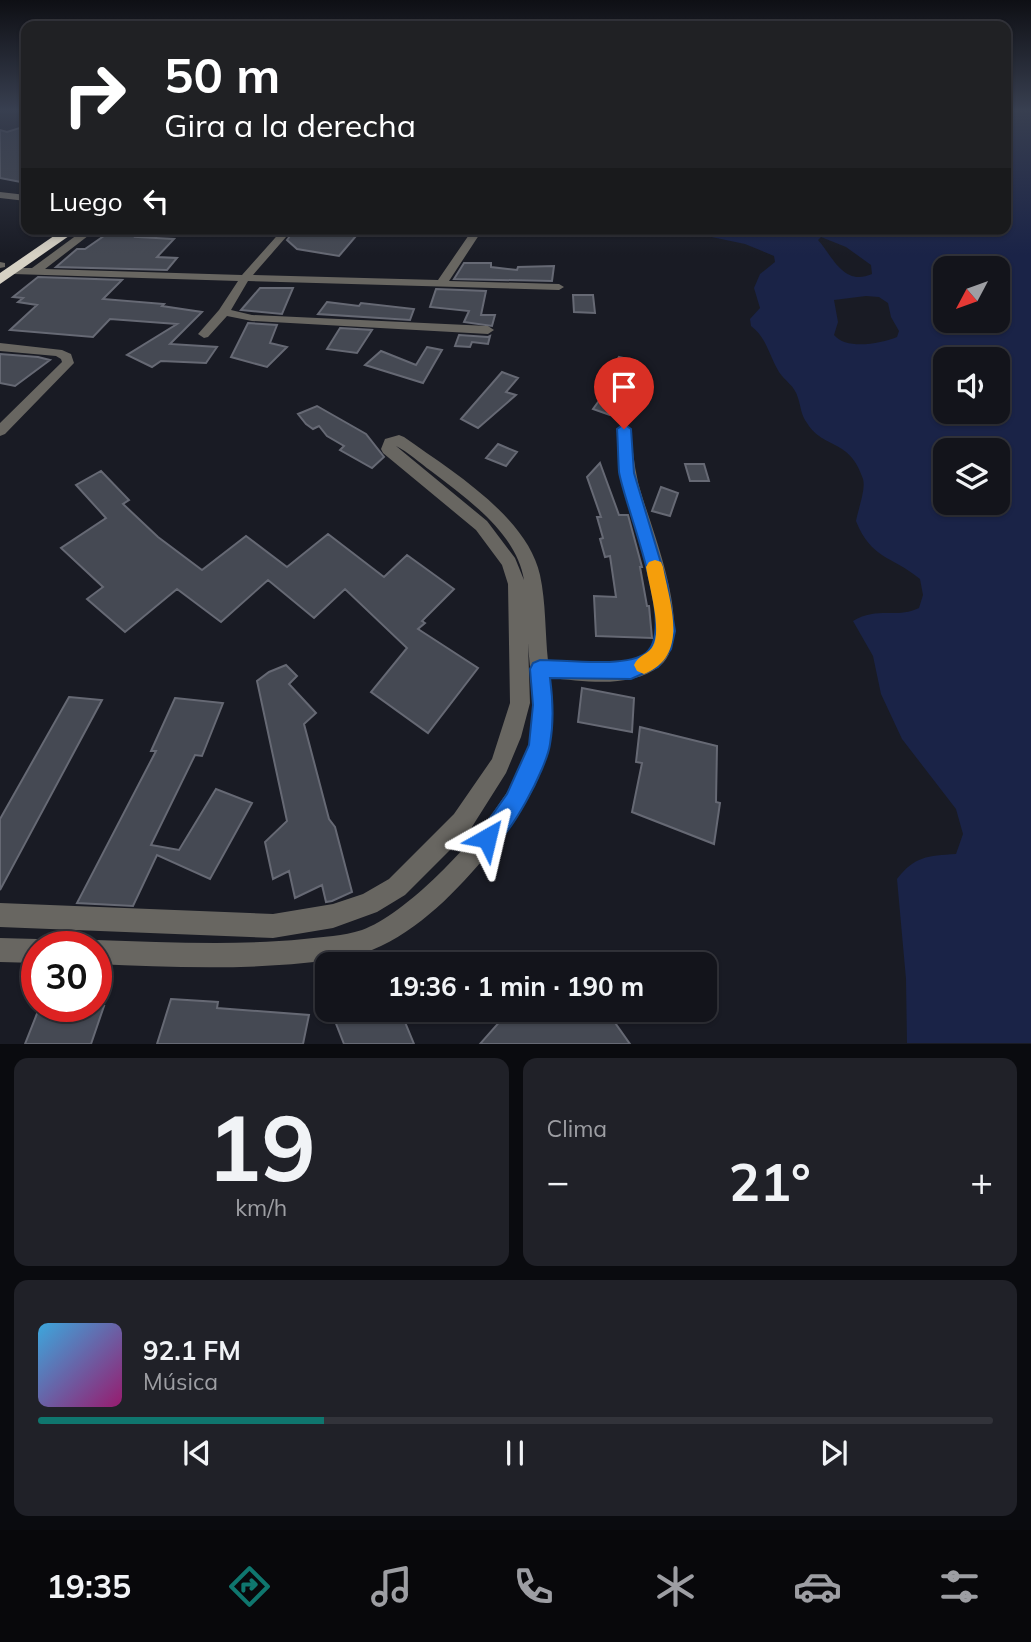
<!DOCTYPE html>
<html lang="es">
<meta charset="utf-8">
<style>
body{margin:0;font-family:Mulish,sans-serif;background:#202128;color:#f1f3f6;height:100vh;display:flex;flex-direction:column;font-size:26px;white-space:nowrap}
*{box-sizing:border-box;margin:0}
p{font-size:23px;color:#9d9ea3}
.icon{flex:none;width:38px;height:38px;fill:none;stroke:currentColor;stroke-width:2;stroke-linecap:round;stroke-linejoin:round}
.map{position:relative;height:1044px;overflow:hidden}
.details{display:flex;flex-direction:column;gap:14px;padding:14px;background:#0a0b0f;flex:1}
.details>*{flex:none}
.hud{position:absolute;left:21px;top:21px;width:990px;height:214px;border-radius:14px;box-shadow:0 2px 5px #0004,0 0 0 2px #32333a;background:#202124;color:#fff;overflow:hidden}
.needle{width:46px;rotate:229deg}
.fabs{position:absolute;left:933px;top:256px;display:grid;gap:14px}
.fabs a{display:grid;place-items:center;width:77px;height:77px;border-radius:14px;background:#13141b;box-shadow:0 2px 5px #0004,0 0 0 2px #32333a;font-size:35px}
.speed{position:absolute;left:21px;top:931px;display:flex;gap:14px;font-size:35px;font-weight:700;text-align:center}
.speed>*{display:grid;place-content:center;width:91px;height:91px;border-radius:50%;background:#13141b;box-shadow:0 2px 5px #0004,0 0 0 2px #32333a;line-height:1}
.speed .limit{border:10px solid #d22;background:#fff;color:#111}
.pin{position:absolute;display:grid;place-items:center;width:60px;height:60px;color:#fff;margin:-72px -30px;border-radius:50% 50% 50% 0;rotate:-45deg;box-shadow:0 0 7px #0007}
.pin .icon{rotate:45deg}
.me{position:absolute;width:77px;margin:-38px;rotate:37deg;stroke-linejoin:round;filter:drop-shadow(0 0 5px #0008)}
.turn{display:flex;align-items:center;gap:24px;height:147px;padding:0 28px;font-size:32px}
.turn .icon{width:91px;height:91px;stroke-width:2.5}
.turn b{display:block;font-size:49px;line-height:60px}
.then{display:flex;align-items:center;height:66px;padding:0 28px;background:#0003;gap:14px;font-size:26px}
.big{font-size:52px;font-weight:700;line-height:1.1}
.details .tile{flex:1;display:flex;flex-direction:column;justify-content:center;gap:10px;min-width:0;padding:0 24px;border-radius:14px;background:#202128}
.details .dial{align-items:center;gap:0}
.dial b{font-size:91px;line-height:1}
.song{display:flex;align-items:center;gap:21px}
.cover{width:84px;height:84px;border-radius:10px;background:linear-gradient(135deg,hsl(200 70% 55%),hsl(320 70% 35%))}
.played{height:7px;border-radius:4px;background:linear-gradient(90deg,#0f766e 30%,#32333a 30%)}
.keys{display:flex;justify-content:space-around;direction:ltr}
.heat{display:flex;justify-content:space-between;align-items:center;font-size:38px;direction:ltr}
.details .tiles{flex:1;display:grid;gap:14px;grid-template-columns:1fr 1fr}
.tile:last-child{grid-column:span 2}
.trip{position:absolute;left:315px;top:952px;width:402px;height:70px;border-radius:14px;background:#13141b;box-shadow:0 2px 5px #0004,0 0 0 2px #32333a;font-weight:700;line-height:70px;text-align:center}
.tabs{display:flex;height:112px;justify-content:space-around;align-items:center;background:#08080b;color:#9d9ea3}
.tabs .icon{width:49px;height:49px}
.tabs .on{color:#0f766e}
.tabs b{font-size:32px;color:#f1f3f6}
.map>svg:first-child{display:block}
</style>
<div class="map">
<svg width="1031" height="1044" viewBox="0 0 1031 1044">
<rect width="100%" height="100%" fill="#191b24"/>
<!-- green -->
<path fill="#1a2347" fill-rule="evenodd" d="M1006,109H1031V1043H907L906,979L897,879C915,856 927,856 956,854L963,834L956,809L902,739L881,694L873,656L853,621C878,606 896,619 919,608L923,595L920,579C892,556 871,559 856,521C858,510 866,489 863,479C850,438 824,450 807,423C801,415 801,407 798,398C795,386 785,381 779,372C769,356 767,338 751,326L750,319L760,308L754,288L760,274L775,262L774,256L745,244L702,235L688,229H1006ZM821,237L846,247L871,265L872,274C843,287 832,255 818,240ZM945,268H998V320H945ZM866,296L879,297L888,303L891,317L899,331L897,337C880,344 846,350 834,335L838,322L834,300ZM945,359H998V411H945ZM945,450H998V502H945Z"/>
<!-- building -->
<path fill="#454953" stroke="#666974" stroke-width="2" d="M26,126V183L0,178V130L7,132Z
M114,229H146L136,237L174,239L157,257L177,258L167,270L56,267L77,249H85Z
M295,229H362L339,256L297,249L287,240Z
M464,263H491V267L517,270L518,267L554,266L552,281L454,279Z
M38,277L122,280L103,299L164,304L162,306L202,312L170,344L217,347L206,363L161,361L152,367L127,355L177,324L110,319L93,337L10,330L37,305L18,302L23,298L13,297Z
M260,288H293L282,314L241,310Z
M436,289L486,291L481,315H495L492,326L464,322L469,311L430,307Z
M573,295H593L595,313L574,312Z
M327,302L359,306L361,303L414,309L410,320L318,314Z
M248,323L277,325L270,343L287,347L267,367L231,357Z
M340,328L372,330L357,353L327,349Z
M459,335L488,337L490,336L488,344L472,342L470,347L455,346Z
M427,347L442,350L423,383L365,365L381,351L416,365Z
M0,354L38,357L50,360L15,386L0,383Z
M619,357L637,361L628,378L610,373Z
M502,372L518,378L506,392L516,395L478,428L461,419Z
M604,394L619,401L610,415L593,409Z
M317,406L366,434L384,457L372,468L340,450L344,446L327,436L319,426L313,429L306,424L298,414Z
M498,444L517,452L506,466L486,458Z
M600,463L619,515H628L642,567H640L647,606H649L652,638L596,636L594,596L616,597L610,556L605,557L600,539L603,538L597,517H601L587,477Z
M685,464H704L709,481H690Z
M101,471L129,500L123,504L158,537L202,570L246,536L287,567L328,534L384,577L407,555L454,589L422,621L425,623L418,629L478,668L428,733L371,692L407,648L345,589L314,618L268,580L221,622L177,589L125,632L87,599L103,587L61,548L106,518L76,485Z
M661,487L678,493L670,516L652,511Z
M286,665L297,676L289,684L316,713L304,724L329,819L335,827L352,892L332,901L326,902L322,885L295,898L289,871L273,879L265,842L287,821L257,681L269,672Z
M582,688L634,698L632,732L578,722Z
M69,697L102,700L0,890V819Z
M175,698L223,703L202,756L195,755L151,845L179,850L216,789L252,803L210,879L157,855L133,906L77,903L156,751H151Z
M640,727L717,746L716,802L720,803L714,844L632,812L642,763L636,762Z
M171,999L218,1002L217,1008L309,1015L303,1044H157Z
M40,1006H104L91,1044H25Z
M341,1010H400L414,1044H344L333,1016Z
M510,1010H606L630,1044H480Z"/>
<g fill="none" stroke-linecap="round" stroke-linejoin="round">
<!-- street -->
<path fill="#686661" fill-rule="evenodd" d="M0,192L26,195V201L0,198Z
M85,229H97L45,269L242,275L283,229H293L253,275L438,280L473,229H483L449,281L559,284L564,287L559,290L248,281L231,310L252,315L488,326L494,330L488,334L252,321L227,316L208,337L204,338L198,334L219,310L238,281L13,274L8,271L13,268H32Z
M0,262L5,263V267L0,268Z
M0,343L62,350L71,354L74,363L5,434L0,436V423L62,362L61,359L56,356L0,351Z
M624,424L631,429C632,447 634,464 638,482C648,522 698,635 660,666C630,689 585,681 550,678C558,749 540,790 496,844C464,883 427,924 381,946C357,958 330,960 304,963C235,970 165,967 96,964V947H86L87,943L96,940C165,942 235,946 304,939C323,937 343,936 362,930C416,911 517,800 530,744C537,711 530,676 528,643L530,703L521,737L506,773L470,830L405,895L377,912L333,928L273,938L0,927V903L273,914L333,904L363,894L389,879L454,814L492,759L510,703L508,584L502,565L476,530L383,453L381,449L385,439L399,435L404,437C450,470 527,516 540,575C546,603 545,632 548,661C577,663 623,673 648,652C675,630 630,514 623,482C619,464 618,447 617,429ZM396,446C408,452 420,463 431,471C467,499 516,532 524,580L515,558L487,521Z
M0,938L37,939L46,942L48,947H37V963L0,962Z"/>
<!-- highway -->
<path fill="#d6d1c4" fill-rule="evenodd" d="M64,229H79L0,284V273Z"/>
</g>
<!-- sky -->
<linearGradient id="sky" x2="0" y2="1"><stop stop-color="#0e0f14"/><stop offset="0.43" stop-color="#383f50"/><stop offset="1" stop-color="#383f50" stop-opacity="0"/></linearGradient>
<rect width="1031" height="255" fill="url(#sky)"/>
<!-- route -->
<path fill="#1a73e8" stroke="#114b97" stroke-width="2" d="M624,424L631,429L634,473L667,583L675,631L671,649L658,667L631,679L550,678C553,700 554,722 550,744C547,767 509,841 487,850L479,846L476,838L507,794L529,745L533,705L530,669L533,663L540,660C565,660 627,668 646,653C677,628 625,508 619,472C618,458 618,443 617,429Z"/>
<!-- slow -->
<path fill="#f59e0b" d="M655,560L661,562L663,567C670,605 690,656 644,674L637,671L634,665C638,655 649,654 653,646C662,630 649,586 646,567L649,562Z"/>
</svg>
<div class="fabs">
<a><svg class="needle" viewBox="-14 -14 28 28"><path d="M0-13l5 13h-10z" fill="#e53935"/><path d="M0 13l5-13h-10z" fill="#9d9ea3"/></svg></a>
<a><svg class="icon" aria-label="sound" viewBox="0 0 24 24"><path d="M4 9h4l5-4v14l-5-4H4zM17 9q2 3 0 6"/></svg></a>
<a><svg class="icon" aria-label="layers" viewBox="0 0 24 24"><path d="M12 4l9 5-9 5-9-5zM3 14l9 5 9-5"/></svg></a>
</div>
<div class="speed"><div class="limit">30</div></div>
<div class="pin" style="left:624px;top:429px;background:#d93025"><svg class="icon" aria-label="arrive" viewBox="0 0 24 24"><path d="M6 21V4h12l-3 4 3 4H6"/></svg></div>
<svg class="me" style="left:487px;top:838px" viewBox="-20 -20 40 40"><path d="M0-17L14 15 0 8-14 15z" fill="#1a73e8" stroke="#fff" stroke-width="4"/></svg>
<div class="trip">19:36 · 1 min · 190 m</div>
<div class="hud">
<div class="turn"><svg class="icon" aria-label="right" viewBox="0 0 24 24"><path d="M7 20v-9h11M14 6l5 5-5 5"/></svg><div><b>50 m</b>Gira a la derecha</div></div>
<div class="then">Luego<svg class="icon" aria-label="left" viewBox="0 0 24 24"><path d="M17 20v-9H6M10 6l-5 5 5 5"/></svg></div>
</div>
</div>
<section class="details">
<div class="tiles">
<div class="tile dial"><b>19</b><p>km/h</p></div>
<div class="tile"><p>Clima</p>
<div class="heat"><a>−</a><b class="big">21°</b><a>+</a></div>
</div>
<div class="tile">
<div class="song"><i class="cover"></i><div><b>92.1 FM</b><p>Música</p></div></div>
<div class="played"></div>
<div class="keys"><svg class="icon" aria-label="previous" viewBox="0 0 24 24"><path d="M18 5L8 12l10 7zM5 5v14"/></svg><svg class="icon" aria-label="pause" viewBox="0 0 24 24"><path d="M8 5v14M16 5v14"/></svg><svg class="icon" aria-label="next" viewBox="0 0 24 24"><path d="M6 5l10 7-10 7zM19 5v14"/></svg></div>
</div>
</div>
</section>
<nav class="tabs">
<b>19:35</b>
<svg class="icon on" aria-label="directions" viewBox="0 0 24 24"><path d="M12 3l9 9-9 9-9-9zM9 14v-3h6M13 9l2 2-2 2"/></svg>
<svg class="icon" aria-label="music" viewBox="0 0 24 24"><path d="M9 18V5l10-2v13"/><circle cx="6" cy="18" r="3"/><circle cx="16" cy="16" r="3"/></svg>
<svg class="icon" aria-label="phone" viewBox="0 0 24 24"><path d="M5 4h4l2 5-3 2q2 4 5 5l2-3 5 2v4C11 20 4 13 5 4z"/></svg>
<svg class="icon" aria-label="climate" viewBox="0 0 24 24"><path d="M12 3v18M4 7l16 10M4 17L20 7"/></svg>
<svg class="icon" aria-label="car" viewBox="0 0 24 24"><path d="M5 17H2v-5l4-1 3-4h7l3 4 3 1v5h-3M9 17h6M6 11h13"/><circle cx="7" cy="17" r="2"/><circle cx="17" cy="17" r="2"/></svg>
<svg class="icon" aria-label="filters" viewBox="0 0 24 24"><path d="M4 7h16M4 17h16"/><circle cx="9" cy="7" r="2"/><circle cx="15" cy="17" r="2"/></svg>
</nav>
